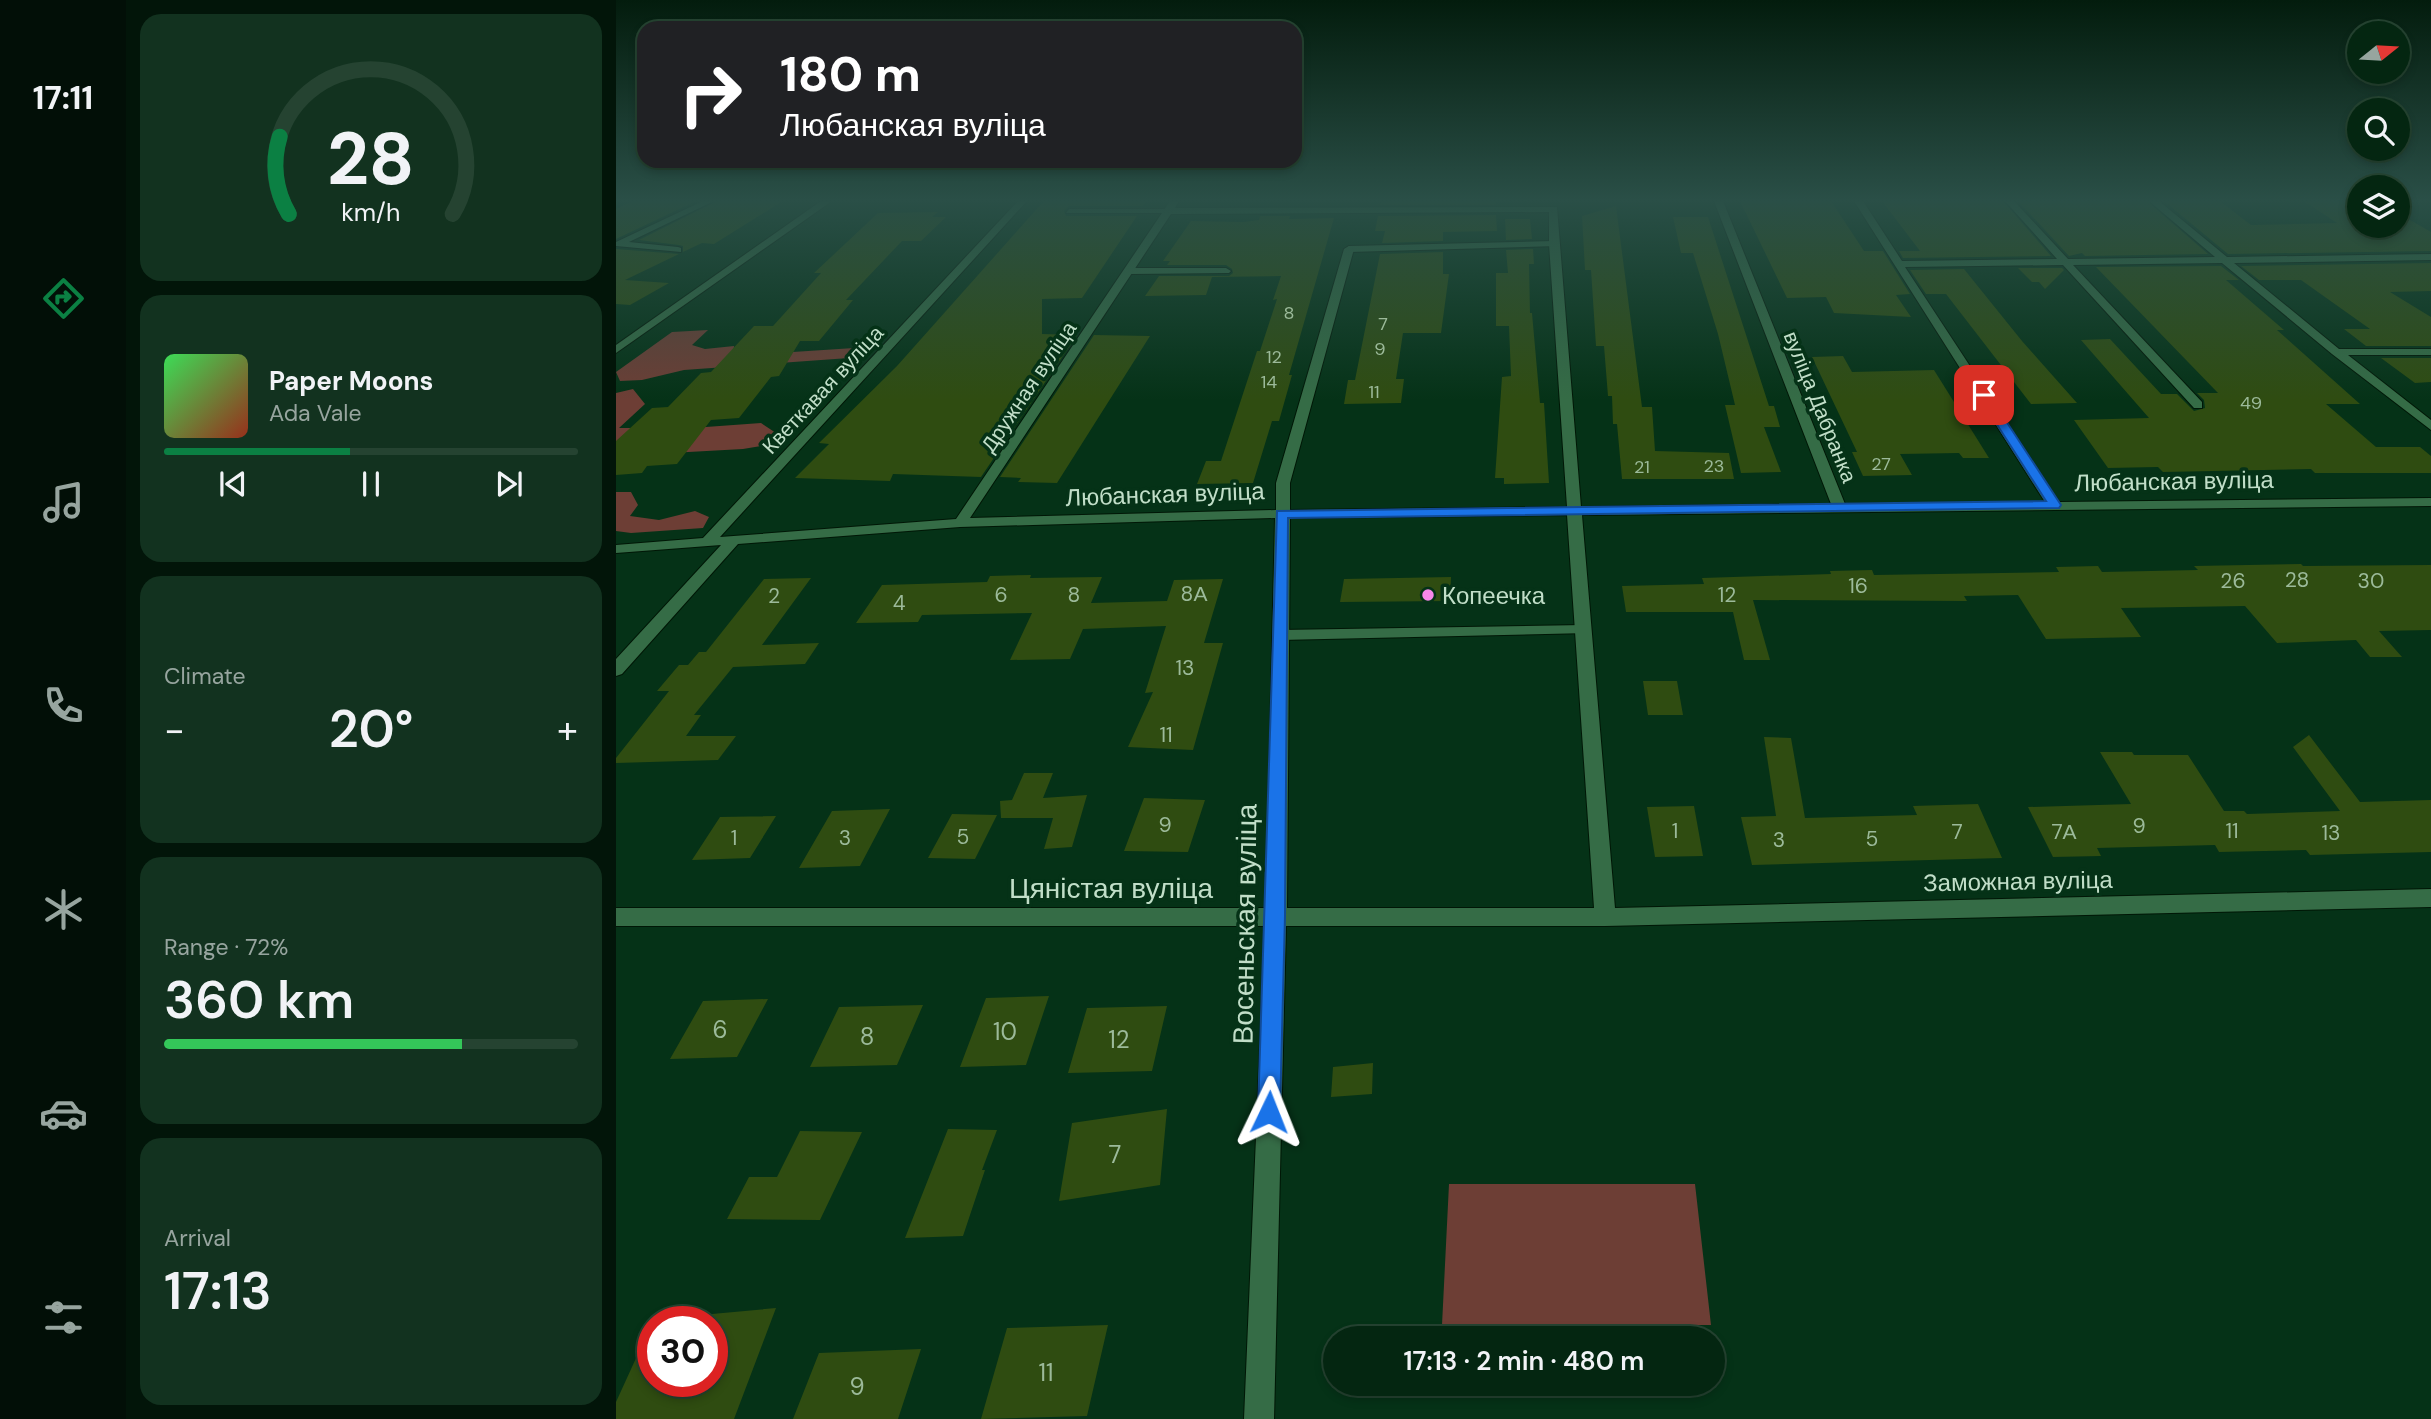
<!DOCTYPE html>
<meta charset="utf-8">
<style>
body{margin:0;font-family:"DM Sans",sans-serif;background:#12321f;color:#f1f3f6;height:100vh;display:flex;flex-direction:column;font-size:26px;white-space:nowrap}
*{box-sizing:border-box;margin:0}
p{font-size:23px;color:#97a59f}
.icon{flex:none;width:38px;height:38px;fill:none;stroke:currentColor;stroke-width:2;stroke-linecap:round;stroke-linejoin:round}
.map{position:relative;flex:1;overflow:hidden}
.drawer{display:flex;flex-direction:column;gap:14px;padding:14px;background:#021509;width:490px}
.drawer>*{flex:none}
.banner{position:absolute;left:21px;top:21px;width:665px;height:147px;border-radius:21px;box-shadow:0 4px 10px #0003,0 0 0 2px #254331;background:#202124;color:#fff;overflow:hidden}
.needle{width:46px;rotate:72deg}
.controls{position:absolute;left:1731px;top:21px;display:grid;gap:14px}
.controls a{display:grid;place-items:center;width:63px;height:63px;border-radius:50%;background:#042611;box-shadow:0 4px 10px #0003,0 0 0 2px #254331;font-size:35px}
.speed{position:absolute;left:21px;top:1306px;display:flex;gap:14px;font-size:35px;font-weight:700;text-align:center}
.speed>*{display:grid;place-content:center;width:91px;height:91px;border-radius:50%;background:#042611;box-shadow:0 4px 10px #0003,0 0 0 2px #254331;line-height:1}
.speed .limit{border:10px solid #d22;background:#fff;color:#111}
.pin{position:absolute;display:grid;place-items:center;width:60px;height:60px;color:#fff;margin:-30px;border-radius:14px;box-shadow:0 4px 10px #0006}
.me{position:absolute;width:77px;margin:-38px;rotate:2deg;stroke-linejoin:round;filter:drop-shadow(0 0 5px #0008)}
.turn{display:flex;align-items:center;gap:24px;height:147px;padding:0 28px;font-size:32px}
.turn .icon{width:91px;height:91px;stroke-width:2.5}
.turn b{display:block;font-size:49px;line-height:60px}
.big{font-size:52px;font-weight:600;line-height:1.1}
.drawer .card{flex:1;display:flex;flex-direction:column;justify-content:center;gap:10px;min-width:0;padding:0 24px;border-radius:21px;background:#12321f}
.drawer .dial{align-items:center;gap:0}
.dial svg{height:182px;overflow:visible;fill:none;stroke:#254331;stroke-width:7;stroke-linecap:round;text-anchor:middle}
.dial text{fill:#f1f3f6;stroke:none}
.song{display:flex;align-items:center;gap:21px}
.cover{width:84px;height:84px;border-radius:10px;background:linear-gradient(135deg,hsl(130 70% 55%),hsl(10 70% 35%))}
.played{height:7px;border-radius:4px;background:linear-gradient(90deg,#0b8043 45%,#254331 45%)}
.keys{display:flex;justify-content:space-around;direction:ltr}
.heat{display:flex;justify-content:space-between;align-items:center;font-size:38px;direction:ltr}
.charge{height:10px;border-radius:5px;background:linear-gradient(90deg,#34c759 72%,#254331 0)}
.trip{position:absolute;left:707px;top:1326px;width:402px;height:70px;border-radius:35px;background:#042611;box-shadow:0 4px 10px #0003,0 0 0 2px #254331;font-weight:600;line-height:70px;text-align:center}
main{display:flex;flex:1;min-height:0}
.tab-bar{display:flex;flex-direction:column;width:126px;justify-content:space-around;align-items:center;background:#020f07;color:#97a59f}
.tab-bar .icon{width:49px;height:49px}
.tab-bar .current{color:#0b8043}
.tab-bar b{font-size:32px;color:#f1f3f6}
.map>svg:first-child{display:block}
</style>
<main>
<nav class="tab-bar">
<b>17:11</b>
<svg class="icon current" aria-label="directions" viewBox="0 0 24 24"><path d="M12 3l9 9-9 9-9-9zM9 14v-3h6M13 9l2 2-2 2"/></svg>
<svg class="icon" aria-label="music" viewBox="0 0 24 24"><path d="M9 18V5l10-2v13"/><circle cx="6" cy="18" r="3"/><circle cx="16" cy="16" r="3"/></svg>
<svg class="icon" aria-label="phone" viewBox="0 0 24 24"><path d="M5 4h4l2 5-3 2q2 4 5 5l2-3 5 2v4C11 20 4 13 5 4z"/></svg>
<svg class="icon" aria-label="climate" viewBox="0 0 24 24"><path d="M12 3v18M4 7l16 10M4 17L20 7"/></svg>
<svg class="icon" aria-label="car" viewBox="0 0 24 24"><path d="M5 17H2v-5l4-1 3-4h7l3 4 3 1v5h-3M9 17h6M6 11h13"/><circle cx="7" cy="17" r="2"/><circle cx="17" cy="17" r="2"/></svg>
<svg class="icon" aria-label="filters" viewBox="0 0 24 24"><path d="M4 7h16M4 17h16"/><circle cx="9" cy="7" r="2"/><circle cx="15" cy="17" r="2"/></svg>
</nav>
<section class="drawer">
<div class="card dial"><svg viewBox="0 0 100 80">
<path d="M14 69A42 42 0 1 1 86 69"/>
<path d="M14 69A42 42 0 0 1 10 35" stroke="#0b8043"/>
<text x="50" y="56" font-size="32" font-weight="700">28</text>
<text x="50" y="72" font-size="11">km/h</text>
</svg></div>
<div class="card">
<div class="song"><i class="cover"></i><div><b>Paper Moons</b><p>Ada Vale</p></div></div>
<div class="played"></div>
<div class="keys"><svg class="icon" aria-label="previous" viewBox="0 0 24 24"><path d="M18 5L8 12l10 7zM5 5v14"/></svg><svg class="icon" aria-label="pause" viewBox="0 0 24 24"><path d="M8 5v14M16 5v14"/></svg><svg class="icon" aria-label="next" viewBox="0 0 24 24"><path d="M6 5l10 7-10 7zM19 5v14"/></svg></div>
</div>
<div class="card"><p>Climate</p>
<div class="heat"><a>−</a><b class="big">20°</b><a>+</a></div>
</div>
<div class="card"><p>Range · 72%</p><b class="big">360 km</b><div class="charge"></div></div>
<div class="card"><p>Arrival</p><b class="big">17:13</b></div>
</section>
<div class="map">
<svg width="1815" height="1419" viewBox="0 0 1815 1419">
<rect width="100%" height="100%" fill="#053217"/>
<!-- green -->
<path fill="#6d3e35" d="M92,330L76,345L89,349L118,346L117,356L238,348L249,350L233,358L68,370L26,380L4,381L0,372L56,332Z
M17,389L29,404L3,428H76L145,423L160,433L157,444L127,449L0,456V393Z
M0,492H15L22,505L14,516L43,520L79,511L93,517L87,528L15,533L0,531Z
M833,1184H1079L1095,1325H826Z"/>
<!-- building -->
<path fill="#2f4c11" d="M17,201H80L0,239V209Z
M101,201H167L98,244L86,243L67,252V246L63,245L23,240Z
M530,201L527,206H453L448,211L450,216H521L466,298L426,299V334L461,335L365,477L277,474L274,481L179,478L213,444L203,443L281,366L427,202Z
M765,201H879L880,205H764Z
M1124,201H1215L1248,251H1267L1294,294L1280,295L1295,317L1218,313L1210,297L1171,298Z
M1266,201H1387L1435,256L1287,258L1283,251H1304Z
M1402,201H1531L1592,254L1469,256L1466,253L1453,256Z
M1548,201H1604L1635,225L1721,223L1688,201H1743V226H1782V213L1815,232V251L1612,254Z
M1000,206L1026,407H1036L1039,451L1113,453L1118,479H1006L1001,424H997L996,396H992L988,346H980L975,270H969L966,216Z
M322,212L316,217H330L305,241H286L230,300H237L203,341H184L163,376L155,377L123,418L95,420L61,464L31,466L26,473L0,475V441L36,408L52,407L85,373L95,372L138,326H157L205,273H198L262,213Z
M880,215L881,231L827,232V241L766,243L769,231H759L762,216Z
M644,216H674L673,219L718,218L673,375H676L663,421H656L637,483L581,484L590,461H605L641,351H644L661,299L657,300L665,276L596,277L590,295L529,296L543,276H613L617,273L616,269L610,265H551L554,261H547L575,221L627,222L643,220Z
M1057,217H1092L1153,406H1158L1164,427H1148L1165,472L1125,473L1109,405H1119L1102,334L1077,253H1065Z
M889,219H914L916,239L890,240Z
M0,249L63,254L9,280L53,283L14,305L0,304Z
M917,249L918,264H913L914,313H916L924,403H928L933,483L888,484V478H879L886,377L895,376L893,326H880V273H892L890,250Z
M827,252V274H833L825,333H787L780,379H788L785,403L728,404L732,380H739L764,254Z
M1815,263V291L1774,292L1815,317V346H1750L1728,329H1754L1685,280H1643L1625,266Z
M1605,266L1623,280H1610L1668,330H1661L1744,404H1710L1760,447H1804L1815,456V473H1699L1695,469L1547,472L1542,467L1492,468L1458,420L1533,418L1465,340L1494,339L1545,394H1561L1578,411L1589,408L1588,400L1581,393H1602L1480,267Z
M1402,268H1446L1448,270L1429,289L1423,282H1416Z
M1348,269L1406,341L1461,403L1415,404L1330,294H1310L1294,270Z
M478,335L534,336L441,483L402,482L405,478L384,477Z
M1227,356L1236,372L1318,370L1373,458H1347L1343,453L1284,454L1296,475L1247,476L1236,452H1241L1196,357Z
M1765,358H1815V382L1799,383Z
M1685,564L1687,566L1815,565V630L1763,631L1786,657H1754L1740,640L1661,643L1629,606L1505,608L1525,637L1430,639L1402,595L1348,596L1351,601L1137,600L1154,660H1128L1117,612H1010L1006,586L1088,584L1086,578L1215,574L1214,571L1256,570L1258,575L1443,572L1440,567L1482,566L1486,572L1582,570L1578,566Z
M415,575L414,578L486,577L475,603L551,601L558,580L607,579L588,643H607L577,750L512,747L537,692L529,693L550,626L467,629L454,659L394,660L416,613L306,615L302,622L240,623L266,585L371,582L374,576Z
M835,577L834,601L724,602L728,579Z
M195,578L146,645L203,643L189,664L117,667L78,715H85L70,736H120L102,760L0,763V758L53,691H41L63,665H72L83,652H90L148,579Z
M1027,681H1061L1067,715H1032Z
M1693,735L1744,802L1815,800V852L1694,855L1690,850L1603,852L1599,845L1481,848L1485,856L1437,857L1412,807L1515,804L1484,752H1516L1518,755H1572L1608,811H1628L1631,814L1724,811L1677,747Z
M1148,737L1175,738L1189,818L1301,815L1297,806L1362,804L1386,858L1136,865L1125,817L1160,816Z
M408,773H437L427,798L471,795L456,847L428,849L437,818H385L384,801L396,800Z
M528,798L589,800L572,852L508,851Z
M1078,806L1087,856L1039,857L1031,807Z
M274,809L244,866L183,868L216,811Z
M336,814L381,815L359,859L312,858Z
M160,816L134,858L76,860L104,817Z
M433,996L410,1065L344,1067L370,998Z
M152,999L121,1057L54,1059L87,1001Z
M307,1005L281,1065L194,1067L223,1007Z
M551,1006L536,1071L452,1073L471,1008Z
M757,1063L756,1094L715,1097L717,1067Z
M551,1109L544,1185L443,1201L456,1123Z
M332,1129L381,1130L366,1170H369L347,1236L289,1238Z
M184,1131L246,1132L204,1220L111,1219L133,1177H161Z
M160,1308L118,1419H0V1402L37,1321V1381H96V1314Z
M492,1325L471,1416L365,1419L391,1328Z
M305,1349L282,1419H177L203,1353Z"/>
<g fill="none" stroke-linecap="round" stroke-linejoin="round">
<defs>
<path id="service" d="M87,201H98L13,242L62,247L65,248V252L0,246V242Z
M453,209H553L557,211L553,213H450Z
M938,241L942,244L941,246L733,252L729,249L733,246Z
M610,268L615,271L613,273L514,274L509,271L514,268Z
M968,625L973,627L975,630L973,633L664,640L657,635L664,630Z"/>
<path id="minor" d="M402,201H411L104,537L340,519L554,201H563L559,208L941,207L965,507L1215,504L1098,201H1107L1229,504L1429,502L1238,201H1247L1286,261L1441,259L1389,201H1398L1452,259L1599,257L1533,201H1543L1611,257L1815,254V260L1618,263L1723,349H1815V355H1732L1815,420V430L1716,354L1606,263L1457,265L1586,402V408H1578L1447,265L1289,267L1443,502L1815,498V506L966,515L999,908L1815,889V907L989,926H670L658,1419H628L649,926H0V908H650L659,518L344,527L122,544L6,674L0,676V659L105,545L0,553V545L87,538ZM933,212V244L951,507L674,510V483L738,249L733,246L728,249L660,483V510L354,518L555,214ZM951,515L978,908H671L674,518Z"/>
<path id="secondary" d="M205,201H216L0,353V345Z"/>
</defs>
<!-- service casing -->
<use href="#service" stroke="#001706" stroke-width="2"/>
<!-- minor casing -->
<use href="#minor" stroke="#001706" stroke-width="2"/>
<!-- secondary casing -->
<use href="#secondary" stroke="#001706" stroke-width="2"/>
<!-- service -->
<use href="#service" fill="#356c46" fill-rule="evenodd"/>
<!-- minor -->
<use href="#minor" fill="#356c46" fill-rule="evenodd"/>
<!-- secondary -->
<use href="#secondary" fill="#356c46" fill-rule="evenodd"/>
</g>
<!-- sky -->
<linearGradient id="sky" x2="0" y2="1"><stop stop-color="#031c0d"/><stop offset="0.5" stop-color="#2a4f47"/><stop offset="1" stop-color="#2a4f47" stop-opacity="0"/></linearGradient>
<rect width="1815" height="400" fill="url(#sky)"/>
<!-- route -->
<path fill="#1a73e8" stroke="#114b97" stroke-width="2" d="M1364,393L1373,395L1445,505L1443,508L672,518L669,916L664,1112L661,1119L653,1123L645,1119L642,1112L661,511L1430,501L1362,395Z"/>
<!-- markers -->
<circle fill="#f888ea" stroke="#053217" stroke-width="2.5" cx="812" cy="595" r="7"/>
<g text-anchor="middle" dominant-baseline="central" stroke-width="7" stroke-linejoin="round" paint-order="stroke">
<!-- far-number labels -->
<g font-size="18" fill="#9cba9a">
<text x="673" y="313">8</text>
<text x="767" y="324">7</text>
<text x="764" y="349">9</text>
<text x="658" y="357">12</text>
<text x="653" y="382">14</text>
<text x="758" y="392">11</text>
<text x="1635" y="403">49</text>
<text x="1265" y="464">27</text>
<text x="1098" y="466">23</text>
<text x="1026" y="467">21</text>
</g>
<!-- far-street labels -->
<g font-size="21" fill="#c1dec8" stroke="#053217">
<text transform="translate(413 387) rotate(-56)">Дружная вуліца</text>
<text transform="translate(207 390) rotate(-47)">Кветкавая вуліца</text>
<text transform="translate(1204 407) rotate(68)">вуліца Дабранка</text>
</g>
<!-- number labels -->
<g font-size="21" fill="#9cba9a">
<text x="1681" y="580">28</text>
<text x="1617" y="581">26</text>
<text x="1755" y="581">30</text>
<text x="1242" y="586">16</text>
<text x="578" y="594">8А</text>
<text x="385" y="595">6</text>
<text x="458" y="595">8</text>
<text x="1111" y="595">12</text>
<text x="158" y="596">2</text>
<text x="283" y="603">4</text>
<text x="569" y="668">13</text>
<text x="550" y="735">11</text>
<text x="549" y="825">9</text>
<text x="1523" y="826">9</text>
<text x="1059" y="831">1</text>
<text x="1616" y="831">11</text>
<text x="1341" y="832">7</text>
<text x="1448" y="832">7А</text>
<text x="1715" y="833">13</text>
<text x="347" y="837">5</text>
<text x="118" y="838">1</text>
<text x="229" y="838">3</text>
<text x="1256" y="839">5</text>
<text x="1163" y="840">3</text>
</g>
<!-- street labels -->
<g font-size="24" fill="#c1dec8" stroke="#053217">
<text transform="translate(1558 481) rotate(-1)">Любанская вуліца</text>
<text transform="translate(549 494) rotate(-2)">Любанская вуліца</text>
<text transform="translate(1402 881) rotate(-1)">Заможная вуліца</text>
</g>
<!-- poi labels -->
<g font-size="24" fill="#c1dec8" stroke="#053217" text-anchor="start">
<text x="826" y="595">Копеечка</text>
</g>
<!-- near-number labels -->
<g font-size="24" fill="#9cba9a">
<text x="104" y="1029">6</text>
<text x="389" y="1031">10</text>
<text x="251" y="1036">8</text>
<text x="503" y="1039">12</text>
<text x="499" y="1154">7</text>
<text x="430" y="1372">11</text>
<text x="241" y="1386">9</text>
</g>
<!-- near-street labels -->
<g font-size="28" fill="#c1dec8" stroke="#053217">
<text x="495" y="888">Цяністая вуліца</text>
<text transform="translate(629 924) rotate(-89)">Восеньская вуліца</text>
</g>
</g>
</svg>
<div class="controls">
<a><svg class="needle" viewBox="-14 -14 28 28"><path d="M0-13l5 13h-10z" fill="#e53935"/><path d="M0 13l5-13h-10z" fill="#97a59f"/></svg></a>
<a><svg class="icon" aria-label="search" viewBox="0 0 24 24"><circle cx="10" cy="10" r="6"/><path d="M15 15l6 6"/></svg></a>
<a><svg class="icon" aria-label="layers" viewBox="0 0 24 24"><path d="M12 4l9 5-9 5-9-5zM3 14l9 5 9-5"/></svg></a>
</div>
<div class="speed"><div class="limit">30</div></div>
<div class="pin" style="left:1368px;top:395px;background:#d93025"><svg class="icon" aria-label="arrive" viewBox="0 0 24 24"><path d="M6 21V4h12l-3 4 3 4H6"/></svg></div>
<svg class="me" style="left:653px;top:1112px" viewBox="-20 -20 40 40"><path d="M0-17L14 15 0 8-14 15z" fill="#1a73e8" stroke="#fff" stroke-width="4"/></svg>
<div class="trip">17:13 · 2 min · 480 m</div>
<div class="banner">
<div class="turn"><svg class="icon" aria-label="right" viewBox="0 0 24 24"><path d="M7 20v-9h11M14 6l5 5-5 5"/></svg><div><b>180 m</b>Любанская вуліца</div></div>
</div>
</div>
</main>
